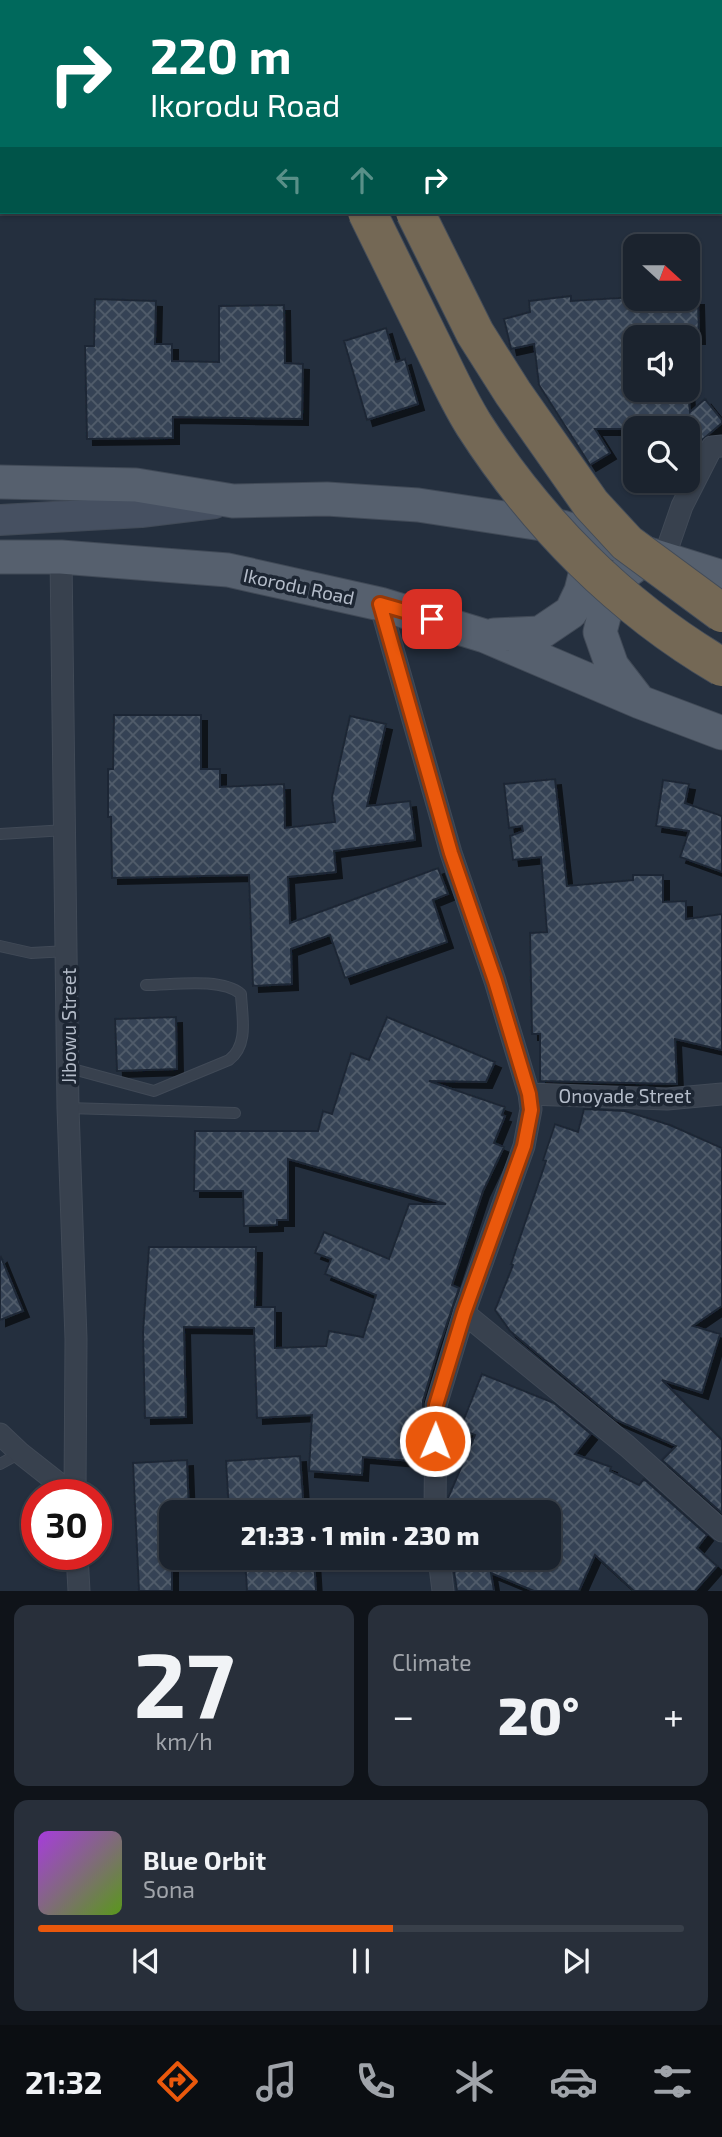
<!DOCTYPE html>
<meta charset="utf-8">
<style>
body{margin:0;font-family:"Exo 2",sans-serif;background:#282f3a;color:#f1f3f6;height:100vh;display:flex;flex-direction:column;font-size:26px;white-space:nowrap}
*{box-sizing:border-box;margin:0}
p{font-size:23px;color:#a0a4aa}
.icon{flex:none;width:38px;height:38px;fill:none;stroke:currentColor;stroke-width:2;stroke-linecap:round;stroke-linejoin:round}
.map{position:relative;height:1591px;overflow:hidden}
.panel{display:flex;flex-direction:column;gap:14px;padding:14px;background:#0f1319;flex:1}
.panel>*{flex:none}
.banner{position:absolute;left:0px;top:0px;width:723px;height:214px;box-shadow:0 2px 5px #0004,0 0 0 2px #39404a;background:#00695c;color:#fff;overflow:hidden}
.needle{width:46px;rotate:111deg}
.buttons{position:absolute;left:623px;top:234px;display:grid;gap:14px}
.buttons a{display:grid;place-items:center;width:77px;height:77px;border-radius:14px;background:#1b232e;box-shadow:0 2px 5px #0004,0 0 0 2px #39404a;font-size:35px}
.speed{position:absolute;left:21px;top:1479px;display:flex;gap:14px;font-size:35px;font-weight:700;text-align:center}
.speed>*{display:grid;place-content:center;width:91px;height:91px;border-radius:50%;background:#1b232e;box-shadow:0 2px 5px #0004,0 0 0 2px #39404a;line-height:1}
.speed .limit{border:10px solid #d22;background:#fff;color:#111}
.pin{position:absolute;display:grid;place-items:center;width:60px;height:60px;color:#fff;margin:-30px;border-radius:14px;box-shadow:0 4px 10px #0006}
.me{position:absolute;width:77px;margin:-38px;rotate:1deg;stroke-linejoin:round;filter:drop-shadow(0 0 5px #0008)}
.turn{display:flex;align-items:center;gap:24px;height:147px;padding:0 35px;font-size:32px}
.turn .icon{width:91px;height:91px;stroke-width:2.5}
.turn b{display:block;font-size:49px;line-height:60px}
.lanes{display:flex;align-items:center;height:66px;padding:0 35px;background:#0003;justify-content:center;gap:35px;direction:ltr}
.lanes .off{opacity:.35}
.big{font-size:52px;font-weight:800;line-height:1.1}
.panel .card{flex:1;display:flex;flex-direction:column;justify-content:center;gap:10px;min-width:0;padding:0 24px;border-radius:14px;background:#282f3a}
.panel .dial{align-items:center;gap:0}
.dial b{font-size:91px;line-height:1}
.song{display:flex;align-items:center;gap:21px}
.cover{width:84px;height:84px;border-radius:10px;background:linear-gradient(135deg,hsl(280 70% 55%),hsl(90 70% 35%))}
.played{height:7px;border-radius:4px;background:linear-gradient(90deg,#ea580c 55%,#39404a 55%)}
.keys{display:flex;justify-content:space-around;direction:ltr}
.heat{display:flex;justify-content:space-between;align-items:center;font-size:38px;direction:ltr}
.panel .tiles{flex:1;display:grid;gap:14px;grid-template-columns:1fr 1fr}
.card:last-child{grid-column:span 2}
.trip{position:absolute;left:159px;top:1500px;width:402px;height:70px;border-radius:14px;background:#1b232e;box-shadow:0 2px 5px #0004,0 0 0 2px #39404a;font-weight:800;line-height:70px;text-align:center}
.dock{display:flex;height:112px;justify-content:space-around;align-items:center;background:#0b0e12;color:#a0a4aa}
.dock .icon{width:49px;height:49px}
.dock .on{color:#ea580c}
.dock b{font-size:32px;color:#f1f3f6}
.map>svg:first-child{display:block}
</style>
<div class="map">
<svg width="722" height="1591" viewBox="0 0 722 1591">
<defs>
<pattern id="building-cross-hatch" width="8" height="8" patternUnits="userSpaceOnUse" patternTransform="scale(1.75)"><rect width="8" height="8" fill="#364354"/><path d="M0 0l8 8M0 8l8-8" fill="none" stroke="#515c6b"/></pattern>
<filter id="shadow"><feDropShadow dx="6" dy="6" stdDeviation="0" flood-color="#0009"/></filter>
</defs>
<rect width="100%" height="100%" fill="#242f3e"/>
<!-- building -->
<path fill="url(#building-cross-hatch)" stroke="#1f2835" stroke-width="2" filter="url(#shadow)" d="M571,296V301L635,297V299H698L699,338H635V390H688L690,412L705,399L722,420V423L688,452V429H595L610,453L590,465L539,385L534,344L511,349L504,319L530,312L529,301Z
M95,299L156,301L155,344H172V361L219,362V306L284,305L285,363L303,364L302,419L173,417V438L87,439L85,346H94Z
M386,328L396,362L405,359L418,404L367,420L344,341Z
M114,715H201V769H220V787L284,784L285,828L335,822L332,797L350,716L386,724L367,806L410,801L415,840L334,851L336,872L288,877L290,923L438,868L448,894L433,900L447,942L345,978L330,935L291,949L292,984L253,986L249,875L112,878L111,817H108V769H113Z
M555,779L567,886L633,880V875H663V902L686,901V919L722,914V1050L675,1039L677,1084L540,1081V1034H532L530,933L547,932L541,857L513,860L510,836L523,831L522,826L509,828L504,784Z
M663,780L689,784L685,803L722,816V872L680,857L689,831L656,826Z
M176,1017L177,1069L117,1071L115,1019Z
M387,1017L495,1062L486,1082L429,1081L505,1107L502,1115L505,1116L494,1143L504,1147L483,1191L452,1285L459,1288L438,1350L423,1401V1426L414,1423L411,1461L363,1457L362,1475L309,1471L312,1415L257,1418L254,1328L184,1327L186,1417L145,1418L143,1332L149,1247H256L255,1307H275V1348L326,1346L329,1331L363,1337L376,1295L325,1274L331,1259L315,1253L324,1232L389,1259L409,1204H446L288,1159V1220H277V1225L244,1226L243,1191H194L195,1131H318L323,1111L332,1114L351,1053L369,1060Z
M584,1109L625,1111L670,1125L722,1148V1306L693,1326L720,1334L702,1393L662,1380L722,1440V1513L662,1460L676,1446L616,1420L510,1331L495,1310L513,1265L511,1264L546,1161L543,1160L555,1124L578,1132Z
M1,1257L23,1311L0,1320V1258Z
M482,1374L554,1403L591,1434L575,1454L611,1467L610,1471L639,1485L644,1479L707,1535L697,1548L717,1566L695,1591H634L595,1555L579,1591H534L491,1573L494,1591H457L452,1558H550V1512H469L448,1503V1498L475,1435L460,1429Z
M300,1456L304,1512H229L226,1461Z
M187,1460L189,1512H172V1591H139L133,1463Z
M245,1558H314L316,1591H247Z"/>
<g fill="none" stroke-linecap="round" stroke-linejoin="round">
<defs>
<path id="service" d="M0,834L66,830
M0,946L31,953L68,951
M69,1068L154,1091L229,1060C249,1045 242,1017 241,994C221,977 172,985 146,985
M68,1108L235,1113
M0,1464L20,1453"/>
<path id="minor" d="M61,557L68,1108L76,1339L75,1494
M664,558L682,506L712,447L722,446
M380,604L451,853L495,981L529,1094L531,1109L524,1146L464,1313L436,1405L435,1512
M529,1094L667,1099L722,1094
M464,1313L627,1446L722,1531
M0,1434L20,1453L72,1494
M77,1554L79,1591
M439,1558L443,1591"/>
<path id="secondary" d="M0,520L141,512L215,503"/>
<path id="primary" d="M0,482L136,485L233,501L327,499L418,505L562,527L722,577
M0,557H61L228,570L380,604L485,636L640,702L722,733
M494,635L540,633L571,612L581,591L585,575L589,555L583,544
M639,701L612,666L600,632L613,581L639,563L669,562"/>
<path id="motorway" d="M261,0V2
M315,0V2"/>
</defs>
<!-- service casing -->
<use href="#service" stroke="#414a57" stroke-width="12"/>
<!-- minor casing -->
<use href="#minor" stroke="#414a57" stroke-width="23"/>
<!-- secondary casing -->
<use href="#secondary" stroke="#414a57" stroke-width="32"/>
<!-- primary casing -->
<use href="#primary" stroke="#414a57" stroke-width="35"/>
<!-- motorway casing -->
<use href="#motorway" stroke="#434c59" stroke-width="40"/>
<!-- service -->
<use href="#service" stroke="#38414e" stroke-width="10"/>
<!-- minor -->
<use href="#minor" stroke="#38414e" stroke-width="21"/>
<!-- secondary -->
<use href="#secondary" stroke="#465061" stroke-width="30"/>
<!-- primary -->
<use href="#primary" stroke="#56606e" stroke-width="33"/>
<!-- motorway -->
<use href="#motorway" stroke="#746855" stroke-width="38"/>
<!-- rail -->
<path stroke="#5a6575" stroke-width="5" stroke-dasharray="7 7" stroke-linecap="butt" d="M721,167H722
M0,174H2
M721,184H722
M0,199H2
M721,199L722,198
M0,213L56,212"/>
<defs>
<path id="motorway-bridge" d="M367,212C388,254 409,297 430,340C444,368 457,398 474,425C537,523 621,608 722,667
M415,212L475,333L513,393L591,504L627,543L722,613"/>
</defs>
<!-- motorway-bridge casing -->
<use href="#motorway-bridge" stroke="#434c59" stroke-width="40" stroke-linecap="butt"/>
<!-- motorway-bridge -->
<use href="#motorway-bridge" stroke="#746855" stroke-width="38"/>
</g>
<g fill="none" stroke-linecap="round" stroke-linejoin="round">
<defs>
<path id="route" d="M432,619L380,604L451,853L495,981L529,1094L531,1110L524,1146L464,1313L436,1405L435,1441"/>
</defs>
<!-- route casing -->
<use href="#route" stroke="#983908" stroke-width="18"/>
<!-- route -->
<use href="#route" stroke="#ea580c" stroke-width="12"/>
</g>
<g text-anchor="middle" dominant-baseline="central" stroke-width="7" stroke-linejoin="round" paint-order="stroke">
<!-- street labels -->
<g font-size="19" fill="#b4bcc9" stroke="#1d2633">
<text transform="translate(299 586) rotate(12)">Ikorodu Road</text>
<text transform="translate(68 1026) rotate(-90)">Jibowu Street</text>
<text x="625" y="1095">Onoyade Street</text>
</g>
</g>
</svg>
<div class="buttons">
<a><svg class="needle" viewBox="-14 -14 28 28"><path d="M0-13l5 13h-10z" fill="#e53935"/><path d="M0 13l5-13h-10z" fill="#a0a4aa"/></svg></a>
<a><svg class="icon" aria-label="sound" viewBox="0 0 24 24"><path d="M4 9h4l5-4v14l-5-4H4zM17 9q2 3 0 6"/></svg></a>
<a><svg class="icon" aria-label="search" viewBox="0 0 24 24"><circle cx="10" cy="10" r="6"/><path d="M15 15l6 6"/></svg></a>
</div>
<div class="speed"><div class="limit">30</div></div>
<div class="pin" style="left:432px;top:619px;background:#d93025"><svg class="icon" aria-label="arrive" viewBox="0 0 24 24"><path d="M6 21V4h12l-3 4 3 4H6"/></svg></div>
<svg class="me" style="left:435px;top:1441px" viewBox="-20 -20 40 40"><circle r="17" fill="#ea580c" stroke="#fff" stroke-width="3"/><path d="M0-11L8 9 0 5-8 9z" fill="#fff"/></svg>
<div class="trip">21:33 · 1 min · 230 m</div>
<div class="banner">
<div class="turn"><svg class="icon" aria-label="right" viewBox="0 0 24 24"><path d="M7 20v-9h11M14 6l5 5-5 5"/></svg><div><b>220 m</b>Ikorodu Road</div></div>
<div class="lanes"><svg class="icon off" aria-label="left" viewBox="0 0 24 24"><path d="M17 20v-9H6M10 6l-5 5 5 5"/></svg><svg class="icon off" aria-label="ahead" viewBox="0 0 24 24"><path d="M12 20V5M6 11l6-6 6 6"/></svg><svg class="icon" aria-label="right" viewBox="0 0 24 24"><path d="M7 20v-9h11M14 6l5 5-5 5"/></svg></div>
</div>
</div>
<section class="panel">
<div class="tiles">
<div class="card dial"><b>27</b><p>km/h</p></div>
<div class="card"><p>Climate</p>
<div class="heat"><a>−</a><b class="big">20°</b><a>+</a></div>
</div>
<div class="card">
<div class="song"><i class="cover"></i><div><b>Blue Orbit</b><p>Sona</p></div></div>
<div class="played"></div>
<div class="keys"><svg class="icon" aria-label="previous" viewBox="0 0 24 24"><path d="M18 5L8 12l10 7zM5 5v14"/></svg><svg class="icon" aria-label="pause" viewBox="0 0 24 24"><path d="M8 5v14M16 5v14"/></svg><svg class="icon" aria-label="next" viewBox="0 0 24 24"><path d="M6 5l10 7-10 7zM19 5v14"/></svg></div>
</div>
</div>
</section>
<nav class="dock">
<b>21:32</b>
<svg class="icon on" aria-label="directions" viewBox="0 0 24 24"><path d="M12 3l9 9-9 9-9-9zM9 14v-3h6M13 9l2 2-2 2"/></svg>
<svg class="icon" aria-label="music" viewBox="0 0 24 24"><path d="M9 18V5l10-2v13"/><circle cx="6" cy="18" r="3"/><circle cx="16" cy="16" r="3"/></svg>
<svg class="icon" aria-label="phone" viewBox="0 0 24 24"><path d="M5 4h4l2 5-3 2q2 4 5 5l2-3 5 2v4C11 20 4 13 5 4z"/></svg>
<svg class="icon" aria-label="climate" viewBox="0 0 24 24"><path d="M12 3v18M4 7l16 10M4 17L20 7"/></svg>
<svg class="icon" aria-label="car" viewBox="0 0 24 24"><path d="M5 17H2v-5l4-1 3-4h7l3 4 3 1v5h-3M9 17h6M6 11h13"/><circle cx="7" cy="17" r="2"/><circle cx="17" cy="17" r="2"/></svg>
<svg class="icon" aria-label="filters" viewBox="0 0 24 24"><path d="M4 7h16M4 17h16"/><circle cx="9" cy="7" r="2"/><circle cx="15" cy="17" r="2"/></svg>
</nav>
